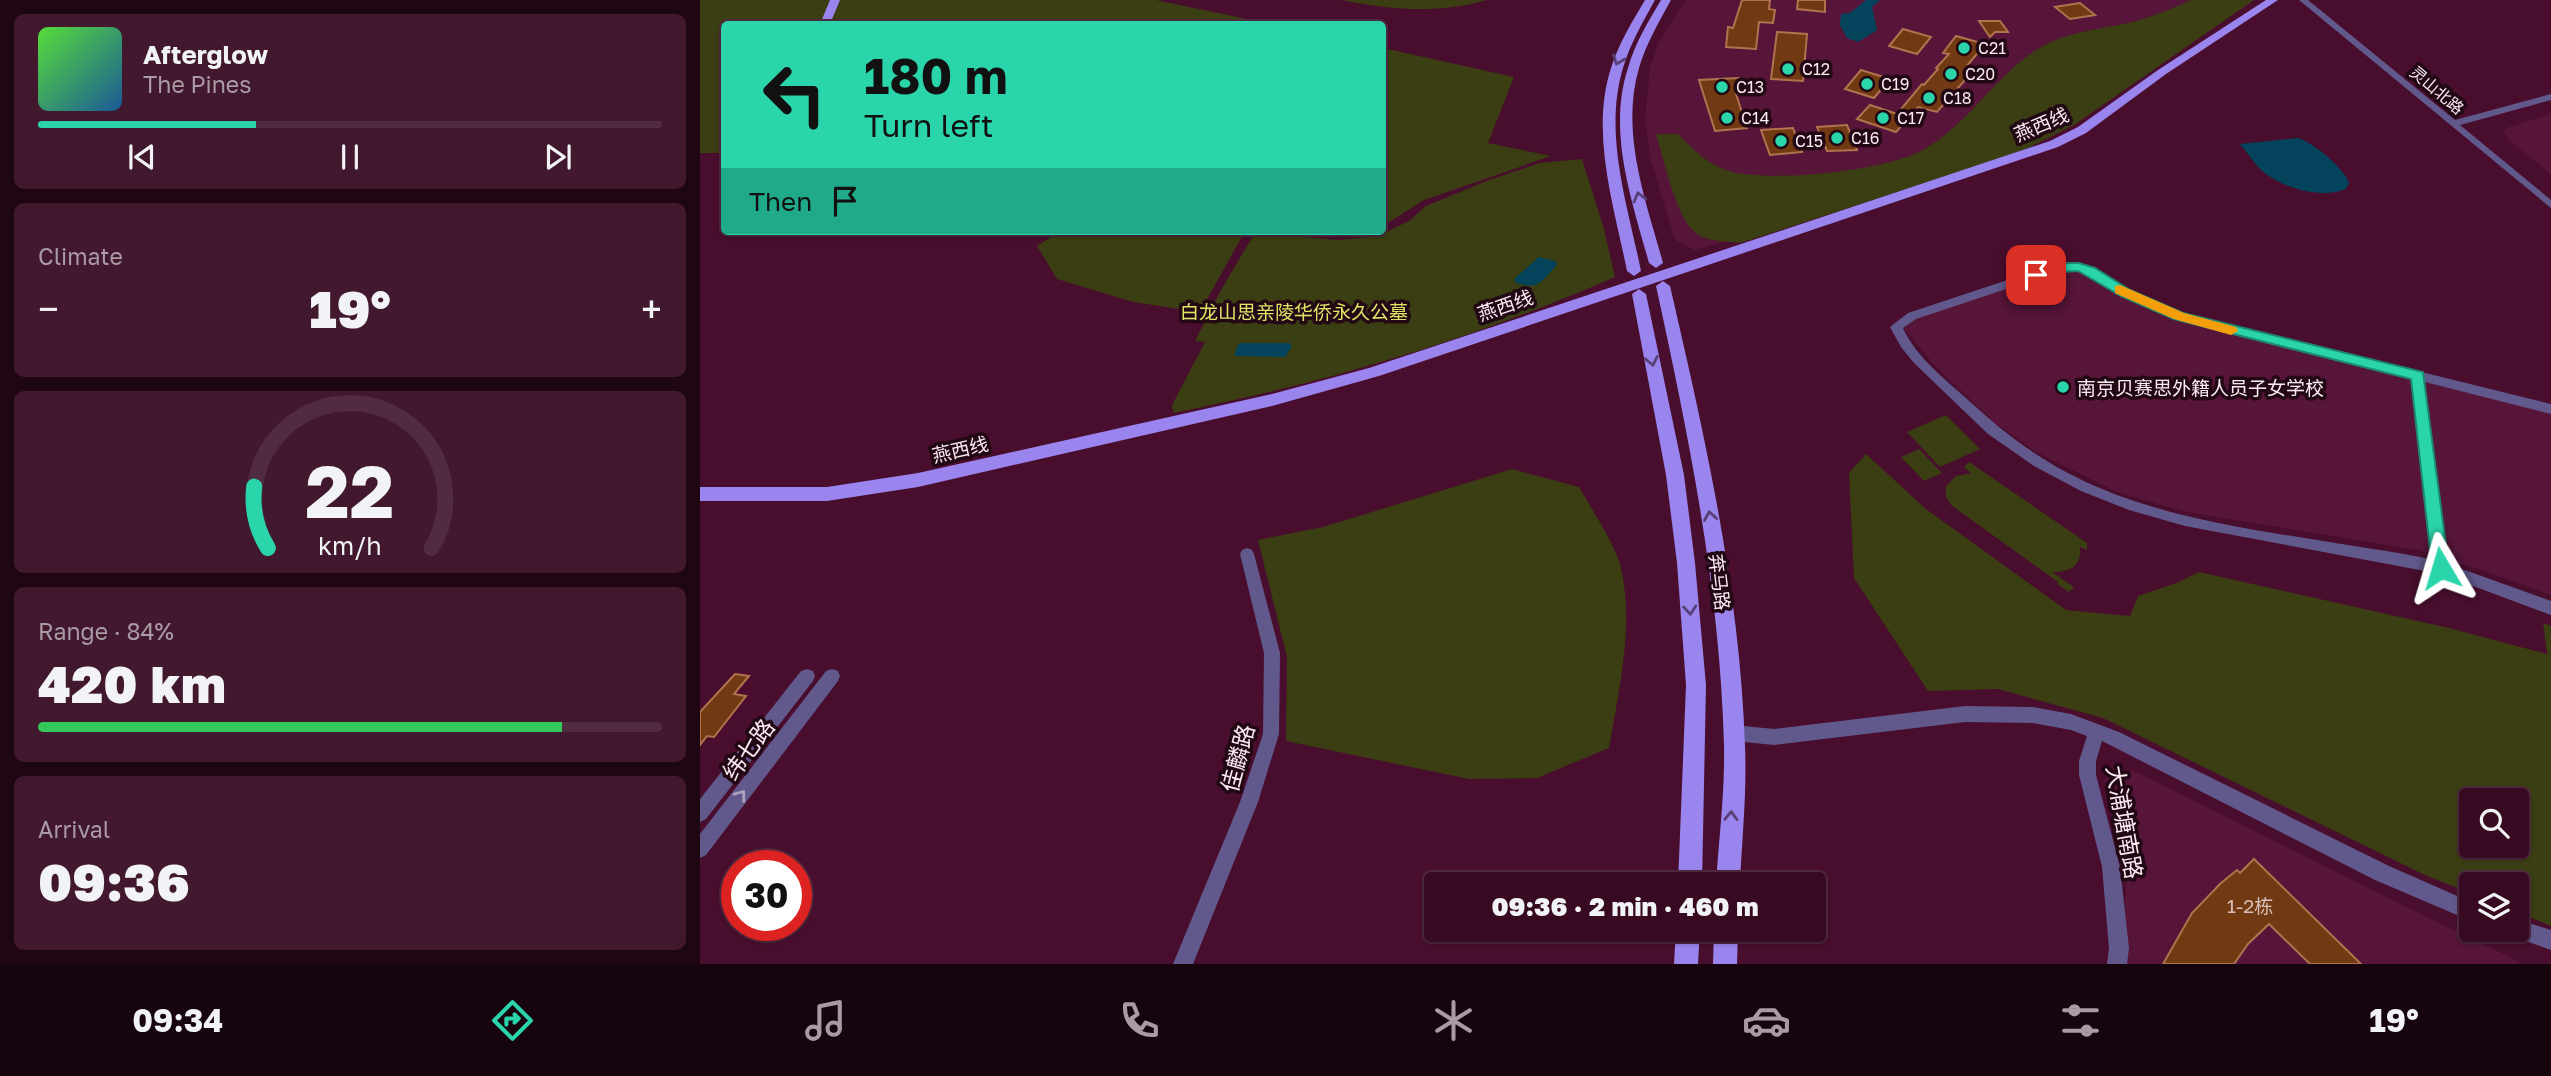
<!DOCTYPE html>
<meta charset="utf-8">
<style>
body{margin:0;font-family:"Golos Text","Noto Sans SC",sans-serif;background:#42182f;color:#f1f3f6;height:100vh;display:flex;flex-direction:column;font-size:26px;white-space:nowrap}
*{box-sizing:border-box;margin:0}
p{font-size:23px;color:#aa9aa5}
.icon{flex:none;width:38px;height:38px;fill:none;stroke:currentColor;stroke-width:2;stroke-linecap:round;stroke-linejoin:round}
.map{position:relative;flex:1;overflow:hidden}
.side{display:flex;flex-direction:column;gap:14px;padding:14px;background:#1e0613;width:700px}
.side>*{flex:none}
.top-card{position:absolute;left:21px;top:21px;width:665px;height:214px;border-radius:7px;box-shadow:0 2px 5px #0004,0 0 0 2px #512b40;background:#2ad5ac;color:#111;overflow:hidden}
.buttons{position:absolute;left:1759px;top:788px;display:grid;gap:14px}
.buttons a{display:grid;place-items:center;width:70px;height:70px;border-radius:7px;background:#370a22;box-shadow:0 2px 5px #0004,0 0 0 2px #512b40;font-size:35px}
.speed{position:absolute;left:21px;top:850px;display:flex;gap:14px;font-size:35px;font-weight:700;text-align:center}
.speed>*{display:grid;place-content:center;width:91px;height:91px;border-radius:50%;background:#370a22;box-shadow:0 2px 5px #0004,0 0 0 2px #512b40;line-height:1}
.speed .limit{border:10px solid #d22;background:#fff;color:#111}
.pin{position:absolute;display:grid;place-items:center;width:60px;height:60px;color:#fff;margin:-30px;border-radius:14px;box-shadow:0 4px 10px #0006}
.me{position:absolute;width:77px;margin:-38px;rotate:353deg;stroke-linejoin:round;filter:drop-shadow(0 0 5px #0008)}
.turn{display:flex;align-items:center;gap:24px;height:147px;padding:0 28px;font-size:32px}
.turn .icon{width:91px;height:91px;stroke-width:2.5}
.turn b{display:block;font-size:49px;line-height:60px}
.then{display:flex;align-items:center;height:66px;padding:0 28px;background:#0003;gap:14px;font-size:26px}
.big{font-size:52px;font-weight:800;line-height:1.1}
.side .card{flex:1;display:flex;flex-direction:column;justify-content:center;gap:10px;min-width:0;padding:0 24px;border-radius:10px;background:#42182f}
.side .dial{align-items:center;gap:0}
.dial svg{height:182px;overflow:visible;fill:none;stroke:#512b40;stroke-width:7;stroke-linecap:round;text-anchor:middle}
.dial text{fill:#f1f3f6;stroke:none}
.song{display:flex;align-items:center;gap:21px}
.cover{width:84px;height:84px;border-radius:10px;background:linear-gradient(135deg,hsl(110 70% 55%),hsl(210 70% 35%))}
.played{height:7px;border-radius:4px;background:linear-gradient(90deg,#2ad5ac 35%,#512b40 35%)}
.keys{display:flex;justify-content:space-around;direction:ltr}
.heat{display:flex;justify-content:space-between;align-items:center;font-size:38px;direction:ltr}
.charge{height:10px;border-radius:5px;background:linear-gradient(90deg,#34c759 84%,#512b40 0)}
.trip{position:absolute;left:724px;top:872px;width:402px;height:70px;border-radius:7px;background:#370a22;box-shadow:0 2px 5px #0004,0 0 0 2px #512b40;font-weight:800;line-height:70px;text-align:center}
.tabs{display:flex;height:112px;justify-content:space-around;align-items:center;background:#16040e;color:#aa9aa5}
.tabs .icon{width:49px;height:49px}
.tabs .selected{color:#2ad5ac}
.tabs b{font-size:32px;color:#f1f3f6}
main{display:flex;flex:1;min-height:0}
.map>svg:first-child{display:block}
</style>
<main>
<section class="side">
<div class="card">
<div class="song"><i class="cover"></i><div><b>Afterglow</b><p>The Pines</p></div></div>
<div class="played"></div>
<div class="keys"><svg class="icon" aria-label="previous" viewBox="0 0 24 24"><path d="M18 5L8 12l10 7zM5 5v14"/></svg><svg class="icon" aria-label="pause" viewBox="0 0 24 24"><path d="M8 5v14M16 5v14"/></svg><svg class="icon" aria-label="next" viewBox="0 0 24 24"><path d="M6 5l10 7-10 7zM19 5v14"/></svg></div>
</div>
<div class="card"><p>Climate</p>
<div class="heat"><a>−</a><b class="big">19°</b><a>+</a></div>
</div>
<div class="card dial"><svg viewBox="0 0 100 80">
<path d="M14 69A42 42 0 1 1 86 69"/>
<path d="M14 69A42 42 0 0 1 8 42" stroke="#2ad5ac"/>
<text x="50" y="56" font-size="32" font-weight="700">22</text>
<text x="50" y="72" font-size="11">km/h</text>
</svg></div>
<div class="card"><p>Range · 84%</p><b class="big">420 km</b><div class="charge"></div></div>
<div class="card"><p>Arrival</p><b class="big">09:36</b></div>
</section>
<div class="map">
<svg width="1851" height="964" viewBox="0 0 1851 964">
<rect width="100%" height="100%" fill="#490e2e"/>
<!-- built -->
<path fill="#561539" d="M986,0H1555L1350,138L1149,206L995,250L975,240L951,160L945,121L950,67L960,40Z
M1851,114V174L1810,141L1804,132L1806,128Z
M1367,269L1389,272L1449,308L1473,319L1851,409V595L1776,568L1718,550L1487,512L1417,492L1336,452L1294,422L1236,367L1205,330L1204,326L1209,321Z
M1434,771L1735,921L1824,964H1419L1427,878L1405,779L1419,773Z"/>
<!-- green -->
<path fill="#3b3d12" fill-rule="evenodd" d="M0,0H456L571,24H24V153H0Z
M641,0H787C737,14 691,10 641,0Z
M1491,0H1554L1374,125L1318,153L1040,243C1027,241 1009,242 997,234C976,220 964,159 956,134H978C993,149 1008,165 1029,171C1070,183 1186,171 1223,150C1274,122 1300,65 1353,41C1379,30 1409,28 1436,21C1454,16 1474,8 1491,0Z
M683,48L814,77L788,143L851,156L724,200L683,226Z
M882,159L904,229L915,277C773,339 625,383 473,413L472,405L505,342L495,341L521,290L553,236L576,232H601L605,237L639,240L678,236L709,221L726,206L789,180L840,163Z
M360,231H545L500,312L433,302L357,279L337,246Z
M1246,415L1280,449L1240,467L1207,432Z
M1219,449L1242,473L1224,481L1201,457Z
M1166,454L1226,509L1366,610L1430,616L1438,596L1479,582L1499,572L1749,628L1847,654L1843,623L1851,626V926L1817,912L1816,884H1771V893L1727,876L1403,718L1298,689L1228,691L1154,578L1149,473ZM1771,800H1816V845H1771Z
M1269,462L1387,543V550L1380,547C1382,567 1369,572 1352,572L1374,587L1369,592L1357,584L1358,582L1251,505L1246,496V486L1256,476L1271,473L1264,467Z
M812,469L879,487C891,508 914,543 920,564C935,624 919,689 909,748L837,778L769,779L586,741L587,657L558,540L623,527Z"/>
<!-- water -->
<path fill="#03445c" d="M1166,0H1180L1172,7L1177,30L1158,42L1147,38L1140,25L1141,14L1150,13Z
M1598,138C1613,142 1645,169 1649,183L1646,189C1622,199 1586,189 1566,174C1556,167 1548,153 1540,144Z
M839,257L855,261L857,265C841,281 839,292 815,282V278Z
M541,343H589L592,346L585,357L534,356L538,345Z"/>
<!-- building -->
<path fill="#723a12" stroke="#b1734d" stroke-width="2" d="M1042,0H1070L1069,9L1075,10L1073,23L1059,22L1056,49L1026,47L1028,27L1033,28Z
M1098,0H1125V12L1097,9Z
M1380,3L1395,15L1370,19L1355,7Z
M1279,21H1300L1308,32H1295L1290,37Z
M1203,29L1231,37L1217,54L1189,46Z
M1077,32L1107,34L1103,81L1071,79Z
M1256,36L1285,44L1266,67L1273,69L1266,79L1237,112L1218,107L1196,132L1157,119L1170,105L1197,114L1222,84L1224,85L1238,69L1236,68L1249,54L1243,53Z
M1161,70L1190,79L1174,98L1145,89Z
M1039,78L1046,94H1036L1047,128L1015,131L999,80Z
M1147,125L1157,150L1127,151L1117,127Z
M1093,128L1102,152L1070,155L1061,130Z
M35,674L49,676L34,694L46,696L14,737L7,736L0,745V712Z
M1554,859L1661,964H1610L1569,924L1548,944L1534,964H1463L1492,913L1521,883L1537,870L1540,873Z"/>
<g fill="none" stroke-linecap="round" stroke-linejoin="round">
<!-- minor -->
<path fill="#61588b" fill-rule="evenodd" d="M1599,0H1608L1755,120L1851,94V100L1760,125L1851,200V208Z
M1359,263C1395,263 1401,275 1431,291C1447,299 1466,306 1483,313L1851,404V414L1725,382L1748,564L1851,601V615L1741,574L1485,526L1429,510L1381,491L1334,466L1288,434L1214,363L1201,347L1190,327L1208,313ZM1360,271H1378L1387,274L1422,296L1475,319L1712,379L1733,560C1705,553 1677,550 1648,545C1545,528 1433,516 1342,458C1315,441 1291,421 1267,399C1244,378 1216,357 1203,328L1216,319Z
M547,548L552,550L554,554L580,653L579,734L558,802L493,964H473L540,802L563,734L564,653L540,554L542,550Z
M107,669L113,671L115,676L113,681L6,819L0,822V799L101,671Z
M132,669L138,671L140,676L138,681L6,855L0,858V834L126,671Z
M1265,706L1333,707L1371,714L1419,732L1689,866L1771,902V921L1675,880L1402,741L1396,761V775L1420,867L1429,948L1427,964H1407L1409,948L1402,867L1379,775V761L1387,736L1371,730L1333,723L1265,722L1074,745L1034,741L1028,739L1026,733L1028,727L1034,725L1074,729Z
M1816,919L1851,930V950L1809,935L1807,929H1816Z"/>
<!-- major -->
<path fill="#9a84ed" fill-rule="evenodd" d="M130,0H140L130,24H120Z
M945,0H955C943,22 930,44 923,68C903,134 928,206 941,271L934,276L927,271C914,206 890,133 911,68C919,43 932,22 945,0Z
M961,0H971C959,22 946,44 939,68C920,133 946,201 963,263L956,268L949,263C932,201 907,132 928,68C935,43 948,22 961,0Z
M1566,0H1578L1466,74L1386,133L1358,147L679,376L572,406L218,487L127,501H0V487H127L218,473L572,394L669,368L1350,141L1378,127L1458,70Z
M963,281L970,286C1005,437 1040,591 1045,746C1047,792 1042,838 1040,884H1016C1019,838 1025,791 1024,745C1020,590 989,437 956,286Z
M939,289L946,294L984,475L995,563L1006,685L1002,884H978L986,685L977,563L966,475L932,294Z
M976,929H1000L998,964H974Z
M1014,929H1038L1037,964H1013Z"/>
</g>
<!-- one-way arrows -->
<defs><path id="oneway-chevron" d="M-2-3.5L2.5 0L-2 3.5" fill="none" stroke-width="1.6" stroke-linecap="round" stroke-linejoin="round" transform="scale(1.75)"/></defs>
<g stroke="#574076">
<use href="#oneway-chevron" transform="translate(918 60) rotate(111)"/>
<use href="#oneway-chevron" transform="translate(939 197) rotate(-105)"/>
<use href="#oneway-chevron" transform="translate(952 361) rotate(79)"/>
<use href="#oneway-chevron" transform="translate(1010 516) rotate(-99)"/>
<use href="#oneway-chevron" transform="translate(990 610) rotate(85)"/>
<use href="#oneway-chevron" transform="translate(1031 816) rotate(-88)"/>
</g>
<use stroke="#aea1be" href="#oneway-chevron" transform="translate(41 795) rotate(-53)"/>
<!-- route -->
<path fill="#2ad5ac" stroke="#1b8a70" stroke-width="2" d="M1379,263L1395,268L1430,290L1483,313L1723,372L1749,568L1747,572H1735L1732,568L1711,379L1474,319L1421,296L1378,271L1360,272L1336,279L1329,275L1359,263Z"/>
<!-- slow -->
<path fill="#f59e0b" d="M1420,285L1484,313L1536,327L1538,331L1531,335L1474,319L1415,293V286Z"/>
<!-- markers -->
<g fill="#2ad5ac" stroke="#210814" stroke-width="2.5">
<circle cx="1264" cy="48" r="7"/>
<circle cx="1088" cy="69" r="7"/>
<circle cx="1251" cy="74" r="7"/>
<circle cx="1167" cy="84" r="7"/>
<circle cx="1022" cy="87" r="7"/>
<circle cx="1229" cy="98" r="7"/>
<circle cx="1027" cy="118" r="7"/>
<circle cx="1183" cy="118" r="7"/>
<circle cx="1137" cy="138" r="7"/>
<circle cx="1081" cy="141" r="7"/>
<circle cx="1363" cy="387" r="7"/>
</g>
<g text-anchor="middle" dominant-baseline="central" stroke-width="7" stroke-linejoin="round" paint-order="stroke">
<!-- far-poi labels -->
<g font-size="16" fill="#faeaf1" stroke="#210814" text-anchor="start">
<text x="1278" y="48">C21</text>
<text x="1102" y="69">C12</text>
<text x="1265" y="74">C20</text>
<text x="1181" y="84">C19</text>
<text x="1036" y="87">C13</text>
<text x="1243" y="98">C18</text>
<text x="1041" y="118">C14</text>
<text x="1197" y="118">C17</text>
<text x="1151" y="138">C16</text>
<text x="1095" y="141">C15</text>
</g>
<!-- far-street labels -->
<g font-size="16" fill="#faeaf1" stroke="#210814">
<text transform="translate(1737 90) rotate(40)">灵山北路</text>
</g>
<!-- street labels -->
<g font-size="19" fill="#faeaf1" stroke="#210814">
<text transform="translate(1341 124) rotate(-23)">燕西线</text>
<text transform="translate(805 305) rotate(-19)">燕西线</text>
<text transform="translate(260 449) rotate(-13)">燕西线</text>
<text transform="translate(1020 582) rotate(83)">奔马路</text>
</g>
<!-- park labels -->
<g font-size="19" fill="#dee465" stroke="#210814">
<text x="594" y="311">白龙山思亲陵华侨永久公墓</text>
</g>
<!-- poi labels -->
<g font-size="19" fill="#faeaf1" stroke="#210814" text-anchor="start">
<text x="1377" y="387">南京贝赛思外籍人员子女学校</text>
</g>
<!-- near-number labels -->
<g font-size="19" fill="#d8beb9">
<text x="1550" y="905">1-2栋</text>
</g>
<!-- near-street labels -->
<g font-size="23" fill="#faeaf1" stroke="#210814">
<text transform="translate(48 749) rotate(-53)">纬七路</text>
<text transform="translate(537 758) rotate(-75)">佳麟路</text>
<text transform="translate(1425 822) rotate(80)">大浦塘南路</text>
</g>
</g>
</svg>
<div class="buttons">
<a><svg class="icon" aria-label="search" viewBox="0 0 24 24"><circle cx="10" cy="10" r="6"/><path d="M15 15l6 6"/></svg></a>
<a><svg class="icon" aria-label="layers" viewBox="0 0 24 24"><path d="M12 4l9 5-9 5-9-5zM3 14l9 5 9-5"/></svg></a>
</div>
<div class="speed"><div class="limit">30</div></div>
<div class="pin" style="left:1336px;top:275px;background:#d93025"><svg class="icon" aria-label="arrive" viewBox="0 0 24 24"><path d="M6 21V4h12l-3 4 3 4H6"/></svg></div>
<svg class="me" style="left:1741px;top:568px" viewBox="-20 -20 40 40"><path d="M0-17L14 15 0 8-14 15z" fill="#2ad5ac" stroke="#fff" stroke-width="4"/></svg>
<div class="trip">09:36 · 2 min · 460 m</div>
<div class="top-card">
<div class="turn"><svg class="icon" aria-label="left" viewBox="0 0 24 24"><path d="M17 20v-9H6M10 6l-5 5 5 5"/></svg><div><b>180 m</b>Turn left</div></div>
<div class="then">Then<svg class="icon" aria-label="arrive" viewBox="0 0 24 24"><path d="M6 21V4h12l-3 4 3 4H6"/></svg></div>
</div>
</div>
</main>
<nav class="tabs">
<b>09:34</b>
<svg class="icon selected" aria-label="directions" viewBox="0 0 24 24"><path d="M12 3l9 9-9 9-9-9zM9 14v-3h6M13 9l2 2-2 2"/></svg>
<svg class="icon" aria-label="music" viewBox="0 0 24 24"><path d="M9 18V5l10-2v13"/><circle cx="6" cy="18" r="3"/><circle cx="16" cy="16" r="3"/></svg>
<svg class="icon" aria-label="phone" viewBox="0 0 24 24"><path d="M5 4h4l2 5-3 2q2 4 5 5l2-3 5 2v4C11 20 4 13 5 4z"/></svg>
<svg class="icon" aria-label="climate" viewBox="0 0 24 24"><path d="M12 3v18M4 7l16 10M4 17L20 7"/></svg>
<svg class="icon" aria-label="car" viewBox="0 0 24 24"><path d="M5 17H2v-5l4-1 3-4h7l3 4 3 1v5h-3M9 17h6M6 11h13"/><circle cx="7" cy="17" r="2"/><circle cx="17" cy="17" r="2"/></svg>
<svg class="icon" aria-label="filters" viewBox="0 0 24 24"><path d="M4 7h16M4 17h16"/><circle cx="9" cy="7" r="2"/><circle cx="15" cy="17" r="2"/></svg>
<b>19°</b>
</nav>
